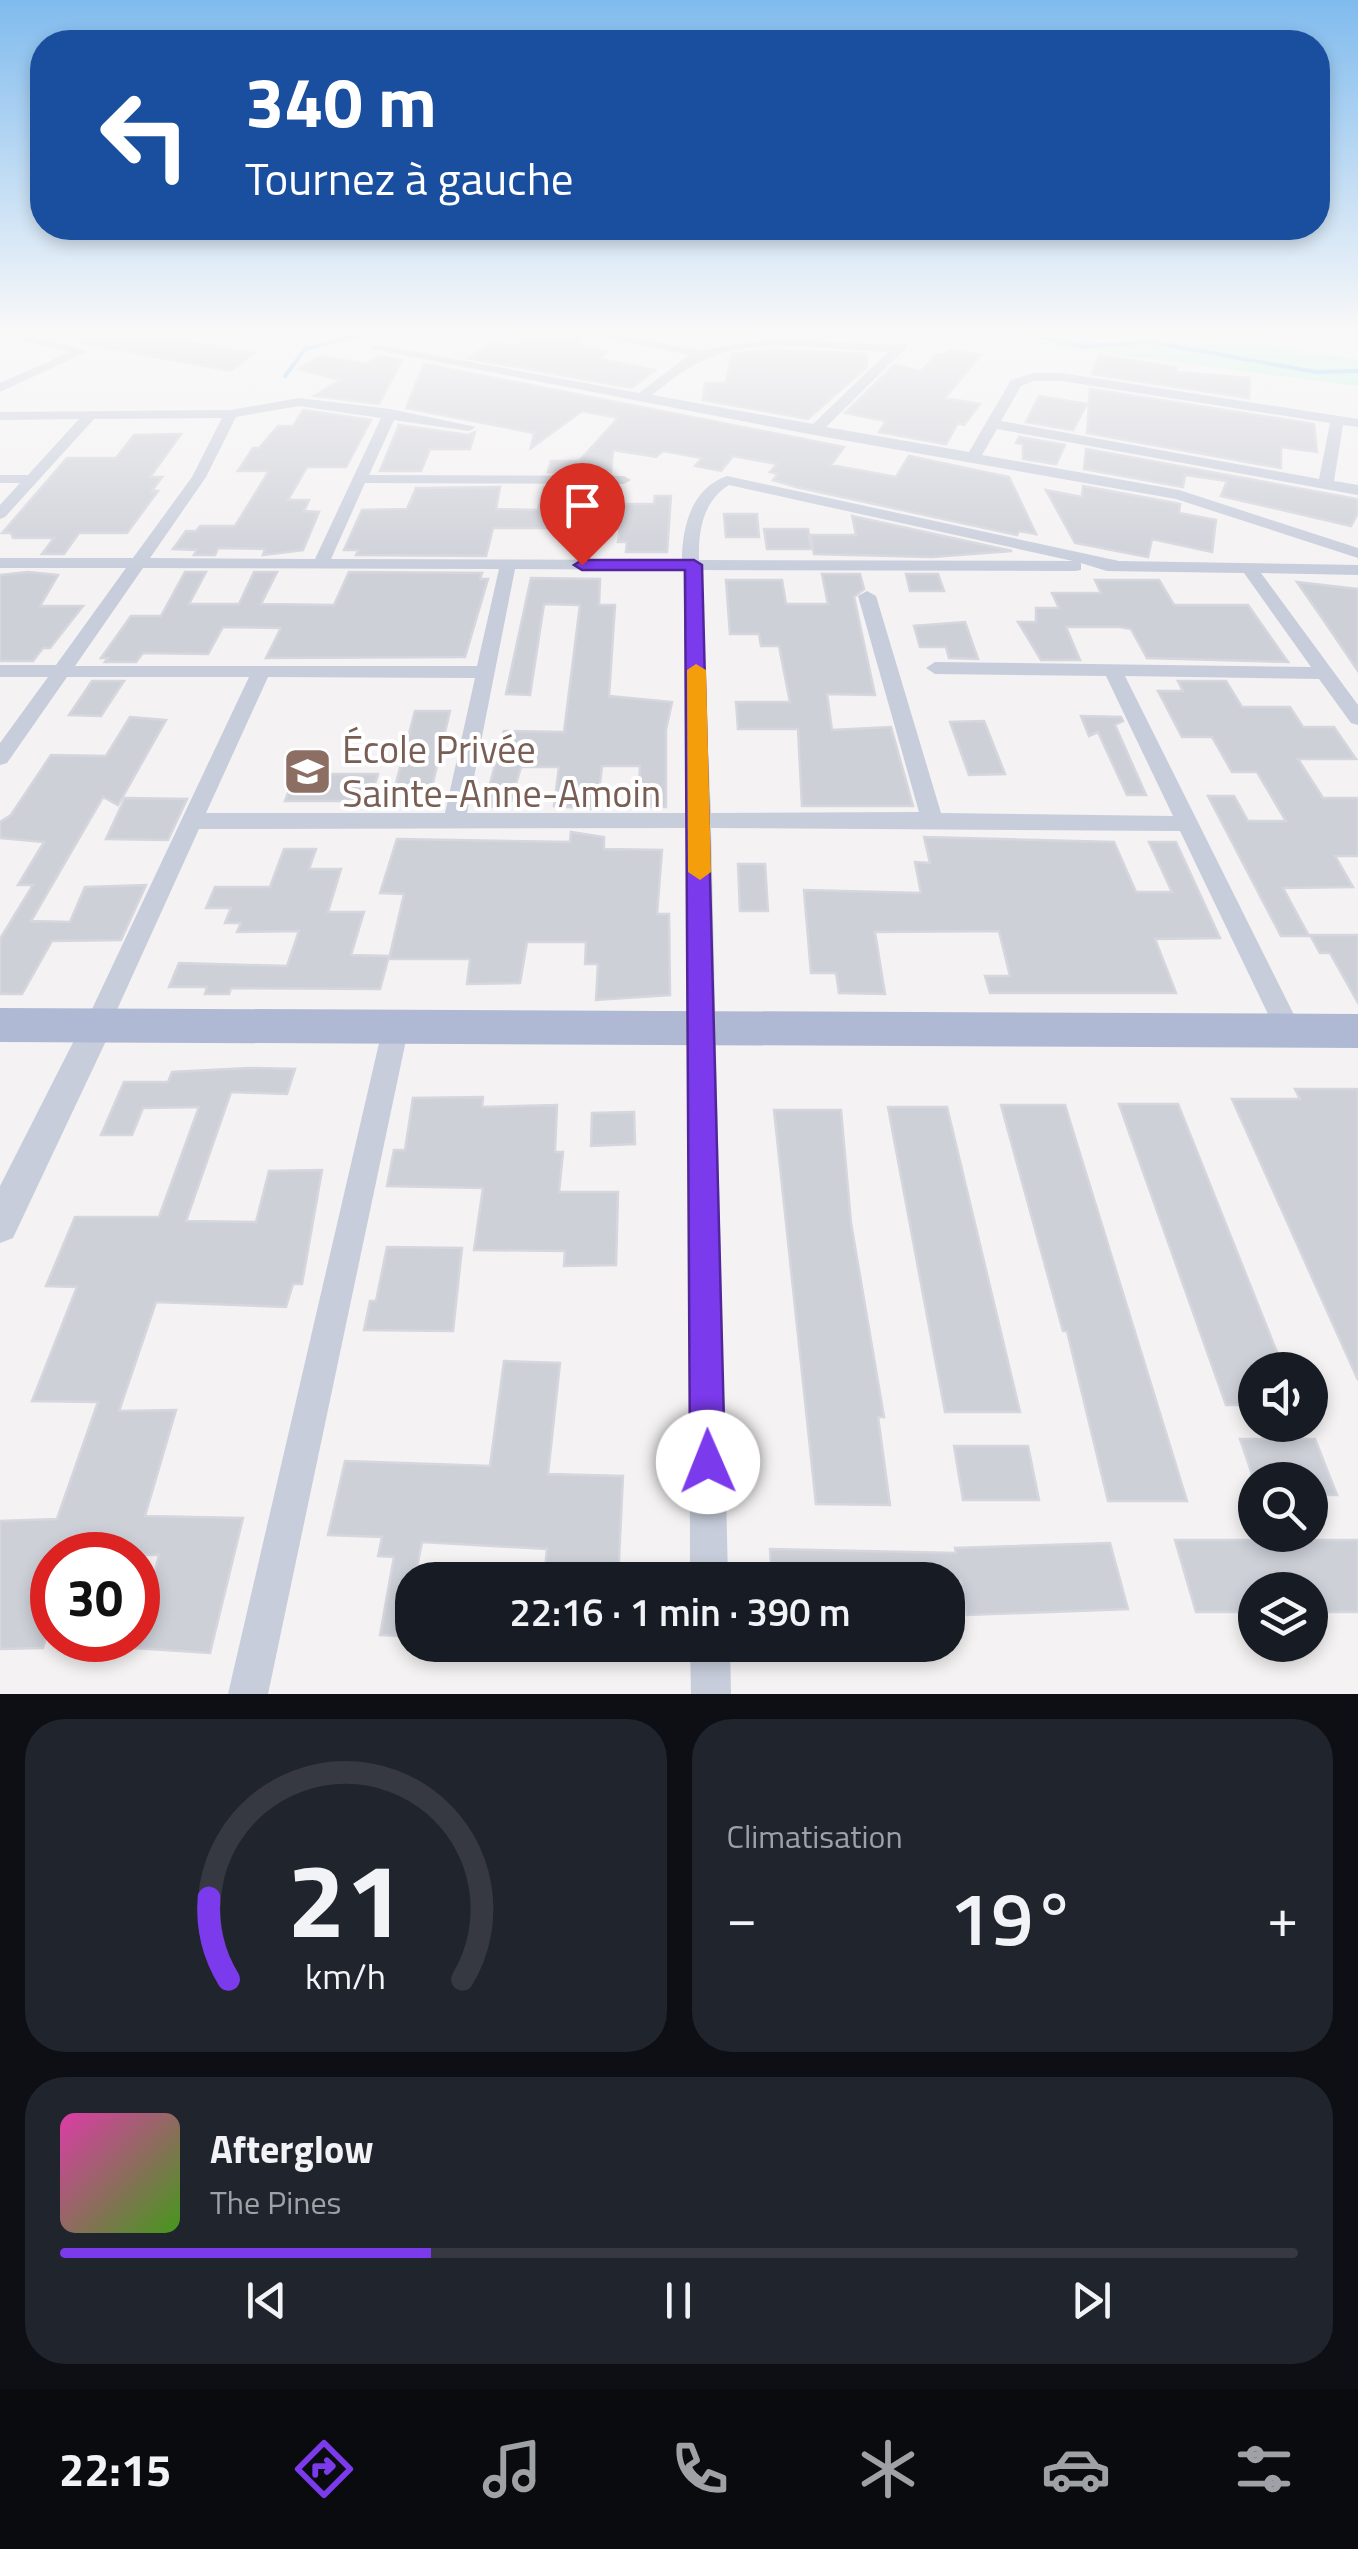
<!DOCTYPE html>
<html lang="fr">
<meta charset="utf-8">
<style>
body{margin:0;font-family:"Titillium Web",sans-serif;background:#20242c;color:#f1f3f6;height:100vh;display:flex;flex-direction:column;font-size:38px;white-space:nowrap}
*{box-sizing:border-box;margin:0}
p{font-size:32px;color:#9ea1a6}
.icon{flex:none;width:55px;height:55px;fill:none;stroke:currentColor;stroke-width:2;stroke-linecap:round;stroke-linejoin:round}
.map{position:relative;height:1694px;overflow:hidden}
.details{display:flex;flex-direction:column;gap:25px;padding:25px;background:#0d0f14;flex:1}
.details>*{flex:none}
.hud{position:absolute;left:30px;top:30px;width:1300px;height:210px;border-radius:40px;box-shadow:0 5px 15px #0003;background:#1a4fa0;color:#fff;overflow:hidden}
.controls{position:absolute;left:1238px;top:1352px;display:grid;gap:20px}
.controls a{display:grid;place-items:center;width:90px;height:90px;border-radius:50%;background:#171b24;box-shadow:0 5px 15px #0003;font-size:50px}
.speed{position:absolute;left:30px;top:1532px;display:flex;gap:20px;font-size:50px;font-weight:700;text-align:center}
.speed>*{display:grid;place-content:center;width:130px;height:130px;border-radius:50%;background:#171b24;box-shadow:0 5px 15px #0003;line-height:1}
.speed .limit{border:15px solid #d22;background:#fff;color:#111}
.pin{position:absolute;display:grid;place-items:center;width:85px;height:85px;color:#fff;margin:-102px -42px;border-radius:50% 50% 50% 0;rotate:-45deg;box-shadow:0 0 10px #0007}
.pin .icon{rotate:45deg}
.me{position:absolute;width:110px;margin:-55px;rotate:359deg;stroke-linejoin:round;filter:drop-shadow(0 0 8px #0008)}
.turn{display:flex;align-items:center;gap:35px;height:210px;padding:0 50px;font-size:45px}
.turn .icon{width:130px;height:130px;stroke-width:2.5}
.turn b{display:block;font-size:70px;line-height:85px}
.big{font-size:75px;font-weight:600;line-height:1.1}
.details .tile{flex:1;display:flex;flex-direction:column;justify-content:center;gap:15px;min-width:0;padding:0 35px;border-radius:40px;background:#20242c}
.details .dial{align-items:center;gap:0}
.dial svg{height:260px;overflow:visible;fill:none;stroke:#363941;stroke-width:7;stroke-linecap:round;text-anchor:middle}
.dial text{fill:#f1f3f6;stroke:none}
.song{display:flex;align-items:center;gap:30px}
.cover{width:120px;height:120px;border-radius:15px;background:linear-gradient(135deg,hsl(320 70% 55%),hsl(100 70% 35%))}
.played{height:10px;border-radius:5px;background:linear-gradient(90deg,#7c3aed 30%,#363941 30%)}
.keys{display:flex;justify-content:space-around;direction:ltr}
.heat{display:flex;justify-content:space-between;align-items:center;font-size:55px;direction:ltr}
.details .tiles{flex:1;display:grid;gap:25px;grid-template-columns:1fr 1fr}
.tile:last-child{grid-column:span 2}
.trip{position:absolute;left:395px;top:1562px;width:570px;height:100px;border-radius:40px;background:#171b24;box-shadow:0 5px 15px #0003;font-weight:600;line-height:100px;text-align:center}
.dock{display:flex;height:160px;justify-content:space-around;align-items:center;background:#090b0e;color:#9ea1a6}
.dock .icon{width:70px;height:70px}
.dock .active{color:#7c3aed}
.dock b{font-size:45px;color:#f1f3f6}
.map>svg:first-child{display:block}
</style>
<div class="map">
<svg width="1358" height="1694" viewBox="0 0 1358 1694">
<rect width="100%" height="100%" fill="#f4f2f2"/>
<!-- green -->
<path fill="#bdf5df" d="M963,335H1210L1358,359V386Z"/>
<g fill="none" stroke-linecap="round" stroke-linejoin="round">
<!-- stream -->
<path stroke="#85c6f7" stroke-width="4" d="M1034,335L1081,346L1150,342L1316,372L1358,371
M285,376L305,349L361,335"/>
</g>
<!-- building -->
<path fill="#ced0d8" stroke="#d5d6de" stroke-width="2.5" d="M81,335H199L186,342L254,353L231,371L80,343Z
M555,335H587L576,345L607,351L599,359L655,370L632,388L468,358L493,342L516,346L525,339L547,341Z
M775,350L867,354V367L808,419L703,400L705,383H726L732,354Z
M948,350L981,355L945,398L980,404L964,425L958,423L946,444L879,432L886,421L845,413L894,365L921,371L937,354L945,355Z
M1099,355L1176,367V372L1250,378L1249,398L1092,374Z
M320,356L366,364L379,356L402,360L379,404L314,396L340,380L298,369Z
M424,364L844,447L831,465L896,477L909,456L1009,477L1036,534L1019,531L1017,535L796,487L773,480L778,474L770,472L777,464L733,456L721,471L695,466L702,458L663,451L656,457L613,450L611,472H548L551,461H579L618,418L582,411L531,448L534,433L406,408Z
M1090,389L1314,424L1317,452L1281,447V468L1087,433Z
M1039,396L1087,404L1073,430L1026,422Z
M303,410L371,420L346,467H307L288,500H309L304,511L319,512L303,550L263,555L265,549L218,548L215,555H194L197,550L173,549L186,531H196L200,526H235L269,471H238L253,448H259L278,426H293Z
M399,425L468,435L475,432L470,449H430L421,471H380Z
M181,434L150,477H162L152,491H158L127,533H79L64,554H42L54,538H13L11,533H2L67,458H116L134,435Z
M1019,437L1065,445L1056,464L1023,459V444L1016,443Z
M1086,449L1357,499L1358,513L1351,526L1221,496L1227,481L1185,475L1183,487L1084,469Z
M1083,486L1175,503L1180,504L1179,513L1216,520L1212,552L1152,539L1148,557L1075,543L1046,490L1082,497Z
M500,487L496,509L538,510L544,487L609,488L607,504H654L655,496H671L667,552H626L627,542H618L620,529L580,528H493L486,556L356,555L359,550H344L362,510L407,509L416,488Z
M724,514H757L759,537H726Z
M852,516L1012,551L932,557L814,554L811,535H856Z
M764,529H808L811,549H767Z
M28,572L58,575L40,606H83L50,648H43L33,661H0V575Z
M185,572H206L189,604H239L254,572H277L261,604L334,605L349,572L482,573L480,579H488L465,657L266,658L281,628L223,627L208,654L143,653L136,662H105L108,658H101L131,616H161Z
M822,574H860L864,589L854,597L875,695L827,694L832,730L891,727L913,806H802L798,729H738L736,702H790L779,646H761L759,634H730L726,580H782L786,604H828Z
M906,574H938L944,591H910Z
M531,578L600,579L599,605H615L609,696L672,702L666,730V807H638L640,766H602L597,809L554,806L559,767H521L509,808L484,806L504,731L564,732L580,605L544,604L530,695L506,694Z
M1095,580H1159L1174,605H1248L1288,662L1147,658L1131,629L1120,627H1066L1080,660H1041L1018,622H1036V608H1059L1052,593H1101Z
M1297,582L1358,589V671L1320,615Z
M965,622L978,659L949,658L946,647H920L914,626Z
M92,681H124L101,716L69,715Z
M1178,681H1226L1242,707H1290L1303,727H1334L1356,759H1298L1323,798H1358V856H1335L1353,887L1283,888L1309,936H1281L1208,796H1234L1248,821H1286L1257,772H1232L1212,737H1182L1158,691H1183Z
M415,711H450L432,787H395Z
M1081,716L1121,717L1123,721L1115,725L1146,795H1127L1098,732L1089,736Z
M130,717L166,720L118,805L103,797L31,921L70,922L85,887L146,885L121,940L52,941L22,994H0V939L33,885H18L44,842L0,838V822L11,815L51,755L106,756Z
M984,721L1005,774L969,775L950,722Z
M295,774H378L370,801H285Z
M125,798L187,799L168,840L106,839Z
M571,832L604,837V849L662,850L657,914H669L670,995L596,1000L598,964H585L586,942H527L520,983L467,984L470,959H389L404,894L380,893L397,839L570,842Z
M924,837L1114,842L1136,892H1172L1149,842H1176L1220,938L1155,939L1176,993H990L985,976H1010L999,931L875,932L885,994L839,993L836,973H811L804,890L921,893L915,862L930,863Z
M284,849H316L309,869H341L328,912H364L351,955L389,956L380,989L231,988L229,994H205L207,987H169L179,963L287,966L299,931L237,932L241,923H225L231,908H206L215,887H270Z
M738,864H765L768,911H740Z
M1310,935H1358V1003L1330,953H1320Z
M249,1068L295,1069L287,1094L231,1092L186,1221L256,1222L269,1171L322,1170L302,1284H293L286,1307L156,1302L119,1411L176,1410L145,1516L243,1518L210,1653L135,1648L159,1555H52V1618L43,1648L0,1649V1521L57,1519L98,1402L32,1401L77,1287L46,1286L75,1217H159L199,1107L143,1108L132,1135H101L124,1082H168L172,1072Z
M1295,1089H1358V1380L1232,1099H1300Z
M483,1097L482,1107L557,1105L555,1152H563L559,1192H618L616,1265L564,1266L565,1251L474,1250L483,1188L387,1186L394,1150H405L413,1098Z
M1119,1104H1178L1284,1370H1255V1405H1226Z
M1001,1105H1065L1187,1501H1108L1067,1331H1063Z
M888,1107H947L1020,1412H945Z
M774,1110H841L851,1223L884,1417H878L890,1505L816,1504Z
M634,1112L635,1144L591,1146L592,1113Z
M387,1247L462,1248L453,1331L364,1330L370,1301H376Z
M504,1361L560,1363L548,1474L623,1476L618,1580H544L547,1549L422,1542L403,1636L380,1635L394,1557L378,1556L382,1537L328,1535L345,1461L490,1466Z
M1240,1439H1315L1337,1495H1310V1480H1254Z
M954,1446H1028L1039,1500H963Z
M1175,1540H1358V1612H1310V1590H1255V1612H1196Z
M1110,1543L1128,1609L967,1615L961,1580H772L770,1549L956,1553L955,1548Z"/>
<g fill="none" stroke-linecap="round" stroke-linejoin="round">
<!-- minor -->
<path fill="#c7cddb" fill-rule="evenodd" d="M4,335H28L88,351L0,392V383L70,352Z
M591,335H619L700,350L774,339L895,345L906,342V348L826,427L969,452L1011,380L1033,373H1062L1358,419V427L1343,425L1334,481L1358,485V495L997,429L982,455L1179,490L1358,548V558L1176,499L814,435L372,349L378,345L639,393L689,355ZM799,346L888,352L813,424L652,395C706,351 730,345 799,346ZM1034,381H1062L1330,423L1319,479L1001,421L1021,386Z
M299,398L390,409L476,427L469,431L394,420L369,475L624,476L631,480L624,484L365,483L331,559L682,560C682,526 692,488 727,476L1119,561L1358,565V575L1261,573L1358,705V725L1351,723L1319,679L1125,676L1302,1031L1298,1039L1289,1042L1280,1039L1180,831L711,828L728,1580H690L689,828L199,829L106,1034L97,1037L88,1034L84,1026L249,677H67L7,763L0,765V743L48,677H0V665H56L126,568H0V558H133L192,477L222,418L94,419L5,517L0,519V505L20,483H0V475H28L79,419L0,420V412L231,410ZM299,406L381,418L315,559L150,558L206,477L236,417ZM729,485L1073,561L699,560C698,531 703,501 729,485ZM1081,563L1107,571L1244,573L1311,667L935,662L926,668L935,674L1106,676L1173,816L941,813L876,596L867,591L858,596L919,812L711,813L699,570L1075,571L1081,570ZM143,568L499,569L477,666H75ZM515,569L683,570L689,813H467ZM268,677L475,678L445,813H206Z
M396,1015L405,1018L409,1026L268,1694H228L383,1026L387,1018Z
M690,1645H730L731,1694H691Z"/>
<!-- tertiary -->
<path fill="#c7cddb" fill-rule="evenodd" d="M97,1013L108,1017L113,1026L13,1238L0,1243V1186L86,1017Z"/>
<!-- primary -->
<path fill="#afb9d3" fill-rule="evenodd" d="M0,1008L1358,1014V1048L0,1042Z"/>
</g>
<!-- sky -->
<linearGradient id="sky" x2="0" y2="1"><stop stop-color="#80bbee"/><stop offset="0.58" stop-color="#faf9f9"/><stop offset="1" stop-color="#faf9f9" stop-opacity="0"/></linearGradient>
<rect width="1358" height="573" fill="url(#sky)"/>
<!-- route -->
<path fill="#7c3aed" stroke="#51269a" stroke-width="2.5" d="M694,560L702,565L725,1462L720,1474L708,1480L695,1474L690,1462L685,570H582L574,565L582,560Z"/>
<!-- slow -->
<path fill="#f59e0b" d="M696,664L706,670L711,872L700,880L688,872L687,670Z"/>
<!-- icons -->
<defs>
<symbol id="school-square" viewBox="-11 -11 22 22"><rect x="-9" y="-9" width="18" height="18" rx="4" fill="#8d6e63" stroke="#fff"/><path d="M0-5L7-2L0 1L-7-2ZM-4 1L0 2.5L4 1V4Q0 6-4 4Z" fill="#fff"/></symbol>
</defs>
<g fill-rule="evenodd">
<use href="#school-square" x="280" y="744" width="55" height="55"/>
</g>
<g text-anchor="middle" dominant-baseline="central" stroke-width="8" stroke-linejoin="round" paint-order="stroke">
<!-- education labels -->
<g font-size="38" fill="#785e54" stroke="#fff" text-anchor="start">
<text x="342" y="749">École Privée<tspan x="342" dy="44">Sainte-Anne-Amoin</tspan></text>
</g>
</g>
</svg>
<div class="controls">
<a><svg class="icon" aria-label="sound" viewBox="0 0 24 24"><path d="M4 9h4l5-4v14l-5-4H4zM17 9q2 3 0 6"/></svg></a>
<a><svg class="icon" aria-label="search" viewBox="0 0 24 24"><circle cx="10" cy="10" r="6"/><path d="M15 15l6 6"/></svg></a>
<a><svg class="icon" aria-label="layers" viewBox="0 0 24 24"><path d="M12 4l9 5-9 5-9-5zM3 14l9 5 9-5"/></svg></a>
</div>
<div class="speed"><div class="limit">30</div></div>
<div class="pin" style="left:582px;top:565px;background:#d93025"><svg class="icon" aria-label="arrive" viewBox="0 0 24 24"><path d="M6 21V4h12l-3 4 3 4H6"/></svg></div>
<svg class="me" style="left:708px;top:1462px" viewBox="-20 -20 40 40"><circle r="19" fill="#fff"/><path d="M0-13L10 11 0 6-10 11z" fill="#7c3aed"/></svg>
<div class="trip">22:16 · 1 min · 390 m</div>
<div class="hud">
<div class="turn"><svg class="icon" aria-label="left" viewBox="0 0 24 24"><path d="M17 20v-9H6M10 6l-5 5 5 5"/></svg><div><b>340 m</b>Tournez à gauche</div></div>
</div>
</div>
<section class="details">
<div class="tiles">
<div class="tile dial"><svg viewBox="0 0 100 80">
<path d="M14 69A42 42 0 1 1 86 69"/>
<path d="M14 69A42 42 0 0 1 8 44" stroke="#7c3aed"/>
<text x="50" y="56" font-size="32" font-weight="700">21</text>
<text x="50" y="72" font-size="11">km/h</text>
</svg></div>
<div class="tile"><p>Climatisation</p>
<div class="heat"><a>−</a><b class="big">19°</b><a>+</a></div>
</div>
<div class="tile">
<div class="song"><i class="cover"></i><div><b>Afterglow</b><p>The Pines</p></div></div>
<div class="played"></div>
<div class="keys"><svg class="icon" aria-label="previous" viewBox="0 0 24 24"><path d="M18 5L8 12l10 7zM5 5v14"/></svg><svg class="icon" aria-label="pause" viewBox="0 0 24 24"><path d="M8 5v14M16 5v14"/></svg><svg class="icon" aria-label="next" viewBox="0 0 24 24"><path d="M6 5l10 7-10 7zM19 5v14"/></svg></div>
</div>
</div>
</section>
<nav class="dock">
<b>22:15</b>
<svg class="icon active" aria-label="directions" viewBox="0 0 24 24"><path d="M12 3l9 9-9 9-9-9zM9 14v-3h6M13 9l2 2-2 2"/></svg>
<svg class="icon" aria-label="music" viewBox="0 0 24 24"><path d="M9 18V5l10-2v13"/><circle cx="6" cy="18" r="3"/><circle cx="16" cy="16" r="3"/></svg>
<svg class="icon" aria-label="phone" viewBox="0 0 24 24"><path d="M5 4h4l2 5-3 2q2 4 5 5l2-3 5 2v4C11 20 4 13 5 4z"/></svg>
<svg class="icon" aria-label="climate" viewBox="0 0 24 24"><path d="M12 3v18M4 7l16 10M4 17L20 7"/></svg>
<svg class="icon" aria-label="car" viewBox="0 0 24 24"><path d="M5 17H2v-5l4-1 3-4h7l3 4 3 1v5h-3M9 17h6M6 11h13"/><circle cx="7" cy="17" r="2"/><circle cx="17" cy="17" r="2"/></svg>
<svg class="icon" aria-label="filters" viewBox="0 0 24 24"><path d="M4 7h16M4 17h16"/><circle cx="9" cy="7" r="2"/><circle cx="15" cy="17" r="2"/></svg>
</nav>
